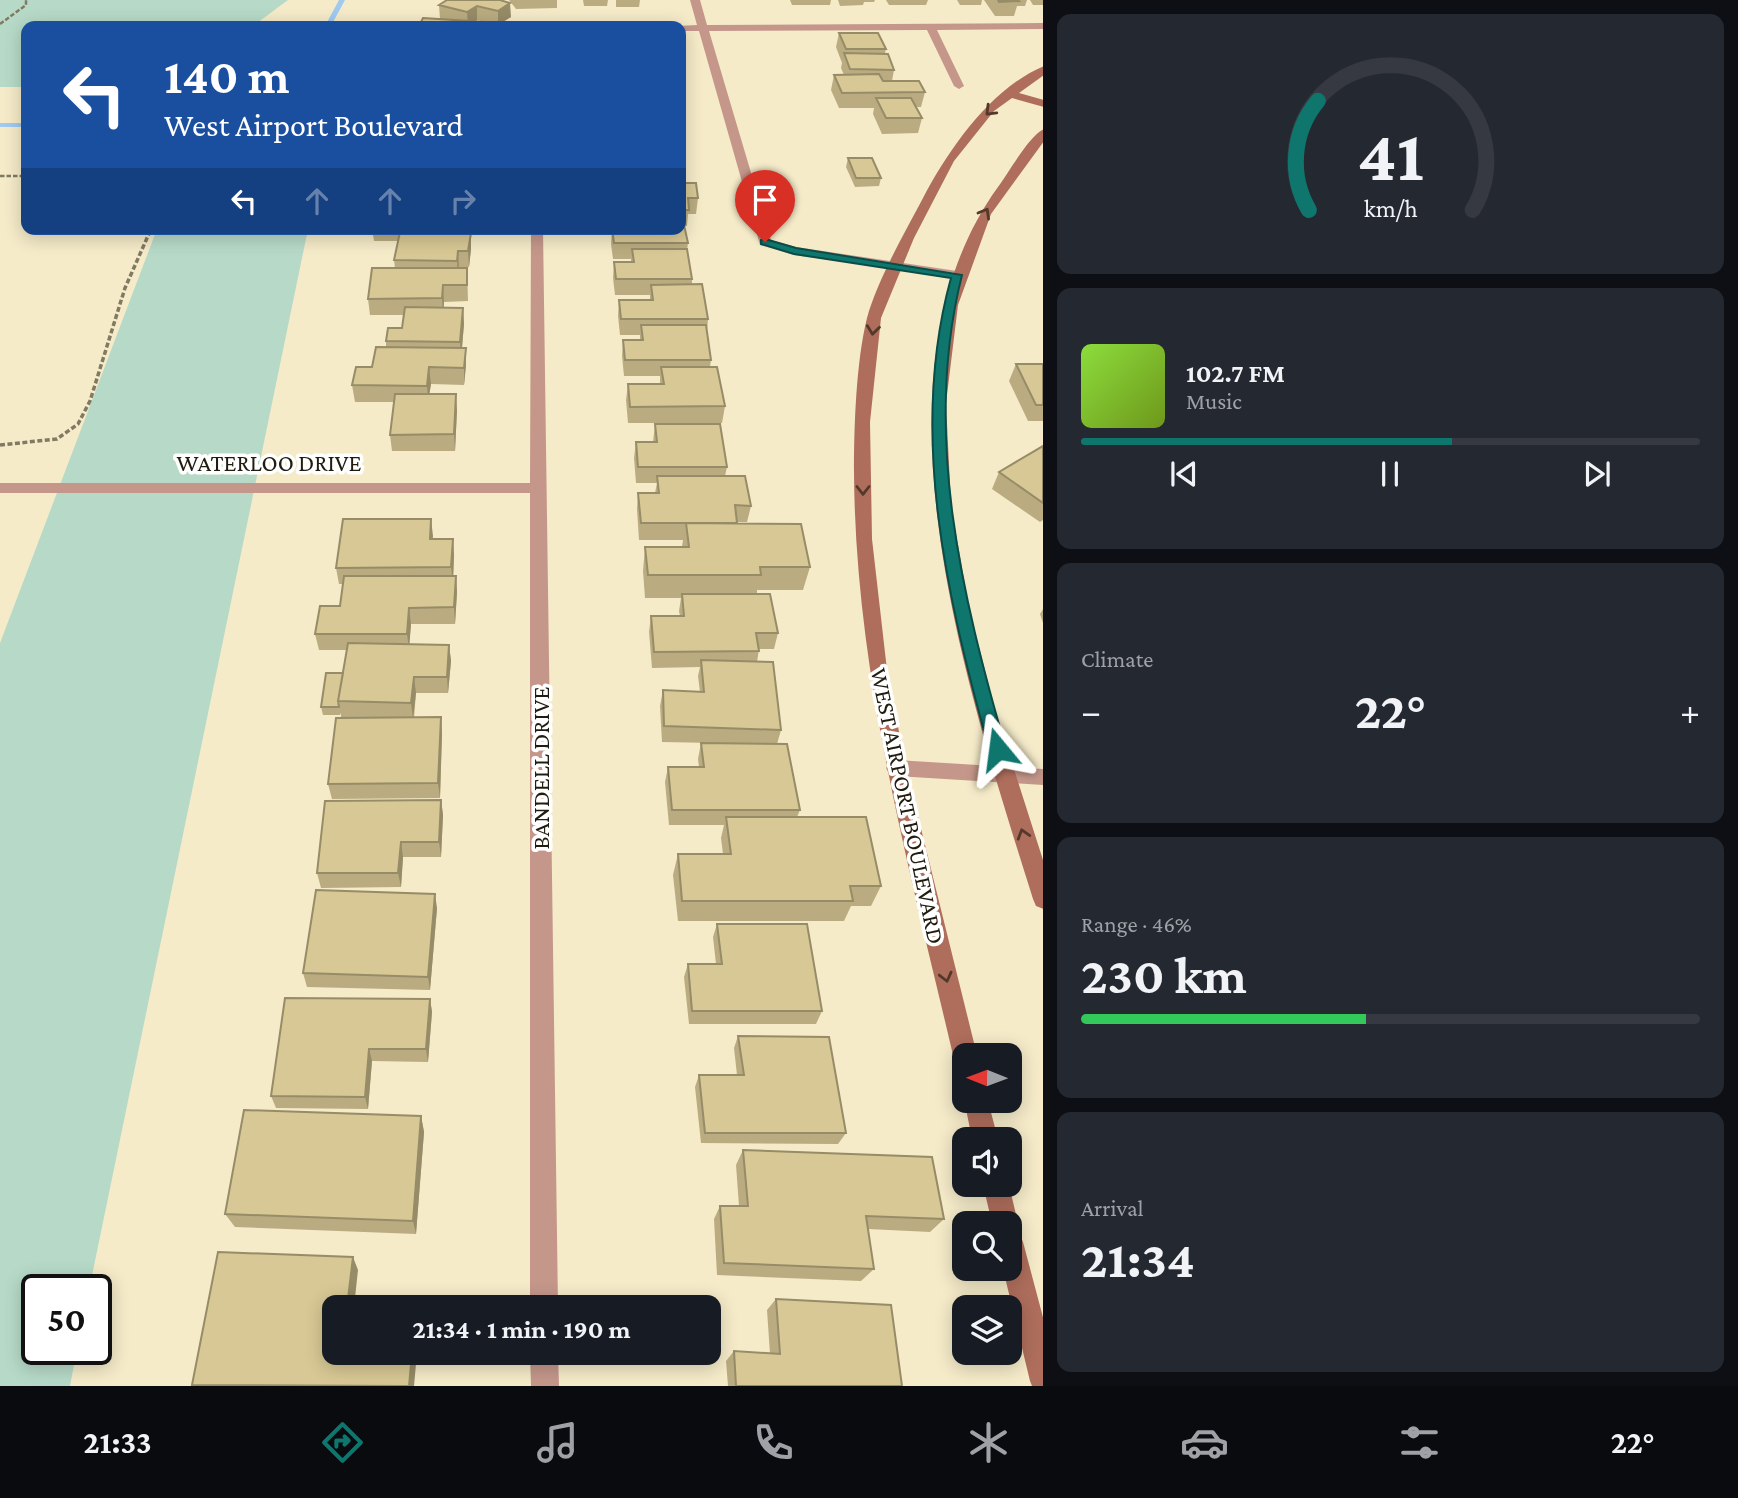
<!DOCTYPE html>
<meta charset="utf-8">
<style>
body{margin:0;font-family:"Crimson Pro",serif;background:#242831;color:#f1f3f6;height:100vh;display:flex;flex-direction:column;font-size:26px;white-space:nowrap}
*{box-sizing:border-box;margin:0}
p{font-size:23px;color:#9ea1a6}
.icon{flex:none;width:38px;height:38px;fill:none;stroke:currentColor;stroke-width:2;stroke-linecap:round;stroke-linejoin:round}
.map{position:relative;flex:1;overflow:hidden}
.side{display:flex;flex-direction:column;gap:14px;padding:14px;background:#0d0f14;width:695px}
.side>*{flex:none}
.top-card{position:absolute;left:21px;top:21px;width:665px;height:214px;border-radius:14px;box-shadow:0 4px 18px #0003;background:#1a4fa0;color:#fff;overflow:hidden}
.needle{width:46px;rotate:271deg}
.fabs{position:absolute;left:952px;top:1043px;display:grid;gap:14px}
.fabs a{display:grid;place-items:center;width:70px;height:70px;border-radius:14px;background:#171b24;box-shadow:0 4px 18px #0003;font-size:35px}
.speed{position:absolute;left:21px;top:1274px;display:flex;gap:14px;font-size:35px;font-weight:700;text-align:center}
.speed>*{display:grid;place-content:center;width:91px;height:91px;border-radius:50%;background:#171b24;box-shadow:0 4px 18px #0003;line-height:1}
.speed .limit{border:4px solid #111;border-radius:10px;background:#fff;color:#111}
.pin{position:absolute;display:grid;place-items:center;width:60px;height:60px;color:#fff;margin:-72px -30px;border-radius:50% 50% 50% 0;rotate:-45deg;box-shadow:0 0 7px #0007}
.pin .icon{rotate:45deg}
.me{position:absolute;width:77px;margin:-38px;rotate:344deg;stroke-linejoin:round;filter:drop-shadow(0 0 5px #0008)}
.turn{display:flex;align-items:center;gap:24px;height:147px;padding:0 28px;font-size:32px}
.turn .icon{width:91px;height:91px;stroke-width:2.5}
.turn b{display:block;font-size:49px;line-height:60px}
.lanes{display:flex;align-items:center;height:66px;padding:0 28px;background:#0003;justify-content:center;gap:35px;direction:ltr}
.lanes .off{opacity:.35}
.big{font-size:52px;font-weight:700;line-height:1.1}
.side .widget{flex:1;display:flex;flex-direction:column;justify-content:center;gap:10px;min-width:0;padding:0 24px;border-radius:14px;background:#242831}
.side .dial{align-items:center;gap:0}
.dial svg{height:182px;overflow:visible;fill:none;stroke:#363941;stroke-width:7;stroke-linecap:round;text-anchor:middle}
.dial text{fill:#f1f3f6;stroke:none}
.song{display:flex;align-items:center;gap:21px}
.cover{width:84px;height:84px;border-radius:10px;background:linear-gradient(135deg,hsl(90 70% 55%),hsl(80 70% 35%))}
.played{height:7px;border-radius:4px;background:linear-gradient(90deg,#0f766e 60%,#363941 60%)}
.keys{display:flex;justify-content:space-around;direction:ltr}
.heat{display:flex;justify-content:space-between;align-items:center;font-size:38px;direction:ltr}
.charge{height:10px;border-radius:5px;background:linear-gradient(90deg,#34c759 46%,#363941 0)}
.trip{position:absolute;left:322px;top:1295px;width:399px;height:70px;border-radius:14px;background:#171b24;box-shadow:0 4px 18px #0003;font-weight:700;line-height:70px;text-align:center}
.tabs{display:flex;height:112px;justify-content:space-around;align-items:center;background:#090b0e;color:#9ea1a6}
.tabs .icon{width:49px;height:49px}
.tabs .current{color:#0f766e}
.tabs b{font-size:32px;color:#f1f3f6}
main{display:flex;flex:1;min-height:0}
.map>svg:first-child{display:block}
</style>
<main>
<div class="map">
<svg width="1044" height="1386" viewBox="0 0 1044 1386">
<rect width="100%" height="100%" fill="#f5ebc9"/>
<!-- green -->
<path fill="#b7dac8" d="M0,0H288L253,26H26V87H0Z
M157,229H308L89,1290H37V1349H77L70,1386H0V643Z"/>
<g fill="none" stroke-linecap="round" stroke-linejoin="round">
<!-- stream -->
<path fill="#a0caf0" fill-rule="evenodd" d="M339,0H345L331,26H325Z
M0,123H26V127H0Z"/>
<!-- path-far1 -->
<path stroke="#807a63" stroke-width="2.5" stroke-dasharray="4.5 2" stroke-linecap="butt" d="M0,24L26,5V0
M0,176H26"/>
<!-- path -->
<path stroke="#807a63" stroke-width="3.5" stroke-dasharray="5 2.5" stroke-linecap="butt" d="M0,445L57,439L78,424L90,401L125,288L151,229"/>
<!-- minor -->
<path fill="#c5978b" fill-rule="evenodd" d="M690,0H700L707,25L1044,23V29L937,30L964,86L959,89L954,86L927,30L709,31L771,240L796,247L957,271L962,272V278L794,255L760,245L699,31H681V26H677L697,25Z
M531,229H543L558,1307H530V493H0V483H530Z
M896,760L1044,769V785L896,776L889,774L886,768L889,762Z
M530,1353H558L559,1386H531Z"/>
<!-- secondary -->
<path fill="#af6e5c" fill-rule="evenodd" d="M1044,66V75L1019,93L1044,100V107L1012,98L994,111L954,161L914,238L881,318L870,422L872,539L887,670L906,768L977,1055H964V1067L956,1063L953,1055C908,863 855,671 854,472C854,427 856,362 867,318C877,281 905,232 923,198C949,149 991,88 1044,66Z
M1044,129V141L991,214L958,305L946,403L951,505L969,608L995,710L1044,863V909L1036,906L1033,899C970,697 860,377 998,187C1009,172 1029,136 1044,129Z
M964,1099L988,1101L998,1139H972Z
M983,1185H1009L1018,1223L1015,1231L1019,1233L1023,1242L1044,1321V1386H1032L1030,1381L1003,1269H1010V1223H992Z"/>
</g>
<!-- wall -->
<path fill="#baac80" d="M500,0L511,17L498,25L477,20L475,22H484V26H419L440,19L439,5Z
M509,0H557V8L516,9Z
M583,0H608L607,6H584Z
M616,0H640L639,7H616Z
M790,0H831L830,5H792Z
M838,0H875L874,2H864L863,5L840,6Z
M886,0H928L926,5H889Z
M957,0H982L981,5H960Z
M984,0H1027L1025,6H1017L1014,16H995Z
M1030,0H1043V5H1033Z
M839,33L886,49L885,53L894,70L892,81L925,92L921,107H916L922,118L918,133L882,134L873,114L874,108H839L831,90L834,75H844L841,68L842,63L836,47Z
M848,158L881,178L879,186L855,187L846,167Z
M681,183L698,198L696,214H688L687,226H684L688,243L687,250L692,279V284L708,319L707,331L711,360L710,367L725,406L722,423H628L626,400L628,384H660V376H624L622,356L623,340H640V335H620L618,316L619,300H650V295H615L613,278L614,262H631V259H613L611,244L612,229H681Z
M372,229H452L451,233L471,249L469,267L459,268H467L468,301L444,302V308H463L464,324L462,348H466V365L464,385L431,384L429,394L457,410L455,451H392L390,435L394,402H355L352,385L372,367L386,347V341L402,328L403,315H370L368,299L395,268L394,260L398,241H374Z
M1016,364H1043V421H1028L1009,381Z
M655,424L727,467L725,476L751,506L747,522H737V524L810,567L803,590H757V594L778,633L774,649H759L757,662L781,730L777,744L800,810L797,817L881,886L871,906H851L844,921H678L673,875L678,854H723L721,838L724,825H669L665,782L668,767H699L698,759L701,743H715L662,742L660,706L663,690L700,692L698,676L700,667L652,668L649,632L651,616H680L679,611L681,598H645L643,571L645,547H682L683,540H639L637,509L638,493H655L657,483H636L634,458L636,442H653Z
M1043,446V520L1040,522L992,489L999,472Z
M431,519L432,539H453L454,555L453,576H456L457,592L455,624H411L409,644L449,645L451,661L448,693H416L414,718L441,717L442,733L440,798L332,799L328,784L376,718L341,717V713L340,715H323L321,707L343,673L347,650H319L315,634L340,606L343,584H339L336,568Z
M1043,609V623L1040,614Z
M441,800L443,815L441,857H403L401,887L321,888L317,873Z
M437,908L430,990L307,987L303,973Z
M717,924L822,1011L816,1024H689L684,977L688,964H716L713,937Z
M430,999L432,1012L428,1062L372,1061L368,1109L276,1108L271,1096Z
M738,1036L846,1133L838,1144L701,1143L695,1087L699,1075H737L734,1048Z
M421,1116L424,1132L416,1234L235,1227L225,1214Z
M743,1150L944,1219L930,1232L868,1229L874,1269L861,1281L717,1275L714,1219L720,1206H739L736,1165Z
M776,1299L902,1386H728L726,1361L734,1351L770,1354L767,1310Z"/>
<!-- shaded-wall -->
<path fill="#978c68" d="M510,3L511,17L498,25V11Z
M477,6V20L468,26L467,12Z
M471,233V249L469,267L468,251Z
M458,251L459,267L458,278L457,261Z
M443,285L444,302L443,315L442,298Z
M463,308L464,324L461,358L460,342Z
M466,348V365L464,385V368Z
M429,367L431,384L428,403L427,386Z
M456,394L457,410L455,451L454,434Z
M431,519L433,536L431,555L430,539Z
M453,539L454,555L453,584L451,567Z
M456,576L457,592L455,624L454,607Z
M409,608L411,624L409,650L407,634Z
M449,645L451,661L448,693L447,677Z
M414,677L416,693L413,719L411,703Z
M441,717L442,733L440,798L438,783Z
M441,800L443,815L441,857L439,842Z
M401,842L403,857L401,887L398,873Z
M435,894L437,908L430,990L428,977Z
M430,999L432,1012L428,1062L426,1049Z
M369,1049L372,1061L368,1109L365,1097Z
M421,1116L424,1132L416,1234L413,1221Z
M353,1257L358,1270L354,1307H347Z
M412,1353H417L414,1386H409Z"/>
<!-- building -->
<path fill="#d8c895" stroke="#978c68" stroke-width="2" d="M447,0H500L510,3L498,11L477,6L467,12L439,5Z
M998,0H1018L1019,1L999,2Z
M423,18L484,22L482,26H419Z
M839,33H878L886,49H846Z
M844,53L888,54L894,70L850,69Z
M879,74L883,81H919L925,92L842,93L834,75Z
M876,98H911L922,118H886Z
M848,158H872L881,178H856Z
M681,183H696L698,198H688L689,210H681Z
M681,216H682L688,243H614L612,229H681Z
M400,232L471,233L468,251H458L457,261L394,260Z
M632,249H687L692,279H616L614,262H634Z
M372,268H467V285H443L442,298L368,299Z
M702,284L708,319H621L619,300H653L651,285Z
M405,307L463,308L460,342L386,341L388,328H402Z
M641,325H706L711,360H625L623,340H643Z
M376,347L466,348L464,368L429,367L427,386L352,385L356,367H372Z
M1016,364H1043V405H1036Z
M661,367H717L725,406L630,407L628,384H664Z
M395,394H456L454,434L390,435Z
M655,424H720L727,467H638L636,442H657Z
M1043,446V503L999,472Z
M657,476H745L751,506L735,505L737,523H641L638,493H659Z
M343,519H431L430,539H453L451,567L336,568Z
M686,523L801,524L810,567H760L761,575H648L645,547H689Z
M344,576H456L454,607L409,608L407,634H315L320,606H340Z
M682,594H770L778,633H756L759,651L654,652L651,616H684Z
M348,643L449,645L447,677H414L411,703L338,701Z
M701,660L773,662L781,730L664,726L663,690L704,692Z
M326,673H343L338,701L339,707H321Z
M441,717L438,783L328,784L336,718Z
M701,743L787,744L800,810H672L668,767H704Z
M441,800L439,842H401L398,873H317L325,801Z
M726,817H866L881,886H850L853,901H682L678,854H731Z
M316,890L435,894L428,977L303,973Z
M717,924H807L822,1011H692L688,964H722Z
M285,998L430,999L426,1049H369L365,1097L271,1096Z
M738,1036L829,1037L846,1133H705L699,1075H744Z
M244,1110L421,1116L413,1221L225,1214Z
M743,1150L932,1157L944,1219L866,1216L874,1269L724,1263L720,1206H748Z
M218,1252L353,1257L347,1307H334V1353H412L409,1386L192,1385Z
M776,1299L891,1305L902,1386H736L734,1351L780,1354Z"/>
<!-- one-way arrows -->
<defs><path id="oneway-chevron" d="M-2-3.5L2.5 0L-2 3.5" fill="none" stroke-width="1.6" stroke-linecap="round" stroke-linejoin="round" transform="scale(1.75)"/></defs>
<g stroke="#52392b">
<use href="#oneway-chevron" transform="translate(990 111) rotate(135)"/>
<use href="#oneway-chevron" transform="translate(985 213) rotate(-60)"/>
<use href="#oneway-chevron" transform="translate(873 330) rotate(97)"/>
<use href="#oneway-chevron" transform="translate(863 490) rotate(90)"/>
<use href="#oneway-chevron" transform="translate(1023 834) rotate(-107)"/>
<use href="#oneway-chevron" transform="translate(946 977) rotate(76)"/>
</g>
<!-- route -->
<path fill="#0f766e" stroke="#0a4d48" stroke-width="2" d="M765,239L796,248L962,275C922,433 962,597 1006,749L1003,754L998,756L989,749C947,598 908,433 951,278L794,254L761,244V240Z"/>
<g text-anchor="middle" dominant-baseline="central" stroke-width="7" stroke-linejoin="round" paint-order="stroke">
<!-- street labels -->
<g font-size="24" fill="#201d10" stroke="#fff">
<text x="269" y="462">WATERLOO DRIVE</text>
<text transform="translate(540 768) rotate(-90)">BANDELL DRIVE</text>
<text transform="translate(908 806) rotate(78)">WEST AIRPORT BOULEVARD</text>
</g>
</g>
</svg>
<div class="fabs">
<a><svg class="needle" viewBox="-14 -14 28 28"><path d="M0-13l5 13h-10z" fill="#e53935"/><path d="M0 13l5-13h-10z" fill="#9ea1a6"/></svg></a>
<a><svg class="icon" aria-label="sound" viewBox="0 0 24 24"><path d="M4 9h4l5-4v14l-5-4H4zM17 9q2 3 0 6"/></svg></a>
<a><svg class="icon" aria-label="search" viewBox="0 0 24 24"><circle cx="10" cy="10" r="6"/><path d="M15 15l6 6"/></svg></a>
<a><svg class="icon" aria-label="layers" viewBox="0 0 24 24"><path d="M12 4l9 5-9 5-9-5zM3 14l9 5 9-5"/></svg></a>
</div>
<div class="speed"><div class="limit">50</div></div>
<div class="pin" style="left:765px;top:242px;background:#d93025"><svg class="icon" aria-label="arrive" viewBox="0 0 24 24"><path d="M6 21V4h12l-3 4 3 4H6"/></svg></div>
<svg class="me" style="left:998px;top:749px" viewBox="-20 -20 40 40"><path d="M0-17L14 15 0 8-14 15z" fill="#0f766e" stroke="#fff" stroke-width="4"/></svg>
<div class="trip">21:34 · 1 min · 190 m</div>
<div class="top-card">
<div class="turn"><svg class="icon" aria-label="left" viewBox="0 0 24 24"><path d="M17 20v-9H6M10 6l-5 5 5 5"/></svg><div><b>140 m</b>West Airport Boulevard</div></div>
<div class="lanes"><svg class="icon" aria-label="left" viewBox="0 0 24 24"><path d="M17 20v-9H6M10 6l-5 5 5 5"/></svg><svg class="icon off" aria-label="ahead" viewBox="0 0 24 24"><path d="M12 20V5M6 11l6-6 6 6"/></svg><svg class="icon off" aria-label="ahead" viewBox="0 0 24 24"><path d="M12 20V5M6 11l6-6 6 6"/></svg><svg class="icon off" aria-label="right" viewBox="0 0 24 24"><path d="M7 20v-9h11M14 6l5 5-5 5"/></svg></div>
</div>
</div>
<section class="side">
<div class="widget dial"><svg viewBox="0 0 100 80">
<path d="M14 69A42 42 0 1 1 86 69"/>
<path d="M14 69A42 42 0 0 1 18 21" stroke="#0f766e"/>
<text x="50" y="56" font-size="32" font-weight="700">41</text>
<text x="50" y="72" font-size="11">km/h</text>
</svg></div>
<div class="widget">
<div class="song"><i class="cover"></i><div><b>102.7 FM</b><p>Music</p></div></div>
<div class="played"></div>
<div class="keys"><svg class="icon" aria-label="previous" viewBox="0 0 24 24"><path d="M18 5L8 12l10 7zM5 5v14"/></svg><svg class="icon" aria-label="pause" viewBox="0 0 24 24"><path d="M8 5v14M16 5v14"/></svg><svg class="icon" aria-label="next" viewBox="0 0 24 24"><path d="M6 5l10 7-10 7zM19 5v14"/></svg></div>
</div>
<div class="widget"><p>Climate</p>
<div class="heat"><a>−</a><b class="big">22°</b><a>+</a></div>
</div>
<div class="widget"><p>Range · 46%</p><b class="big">230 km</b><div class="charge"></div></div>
<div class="widget"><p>Arrival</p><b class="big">21:34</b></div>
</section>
</main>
<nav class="tabs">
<b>21:33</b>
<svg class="icon current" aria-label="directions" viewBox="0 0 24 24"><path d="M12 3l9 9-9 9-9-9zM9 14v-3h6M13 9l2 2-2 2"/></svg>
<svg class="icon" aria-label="music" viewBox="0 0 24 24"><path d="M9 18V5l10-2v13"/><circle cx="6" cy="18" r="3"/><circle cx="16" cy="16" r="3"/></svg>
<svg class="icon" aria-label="phone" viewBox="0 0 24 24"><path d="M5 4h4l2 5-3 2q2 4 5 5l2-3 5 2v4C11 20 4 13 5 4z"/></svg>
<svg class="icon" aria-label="climate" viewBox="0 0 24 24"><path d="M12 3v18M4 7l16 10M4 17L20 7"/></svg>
<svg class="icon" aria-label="car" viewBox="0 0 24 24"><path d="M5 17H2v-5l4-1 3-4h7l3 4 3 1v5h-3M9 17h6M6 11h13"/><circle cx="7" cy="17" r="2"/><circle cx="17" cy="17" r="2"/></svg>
<svg class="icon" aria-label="filters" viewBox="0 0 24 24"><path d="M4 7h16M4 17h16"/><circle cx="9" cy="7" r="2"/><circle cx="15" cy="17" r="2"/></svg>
<b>22°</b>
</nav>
